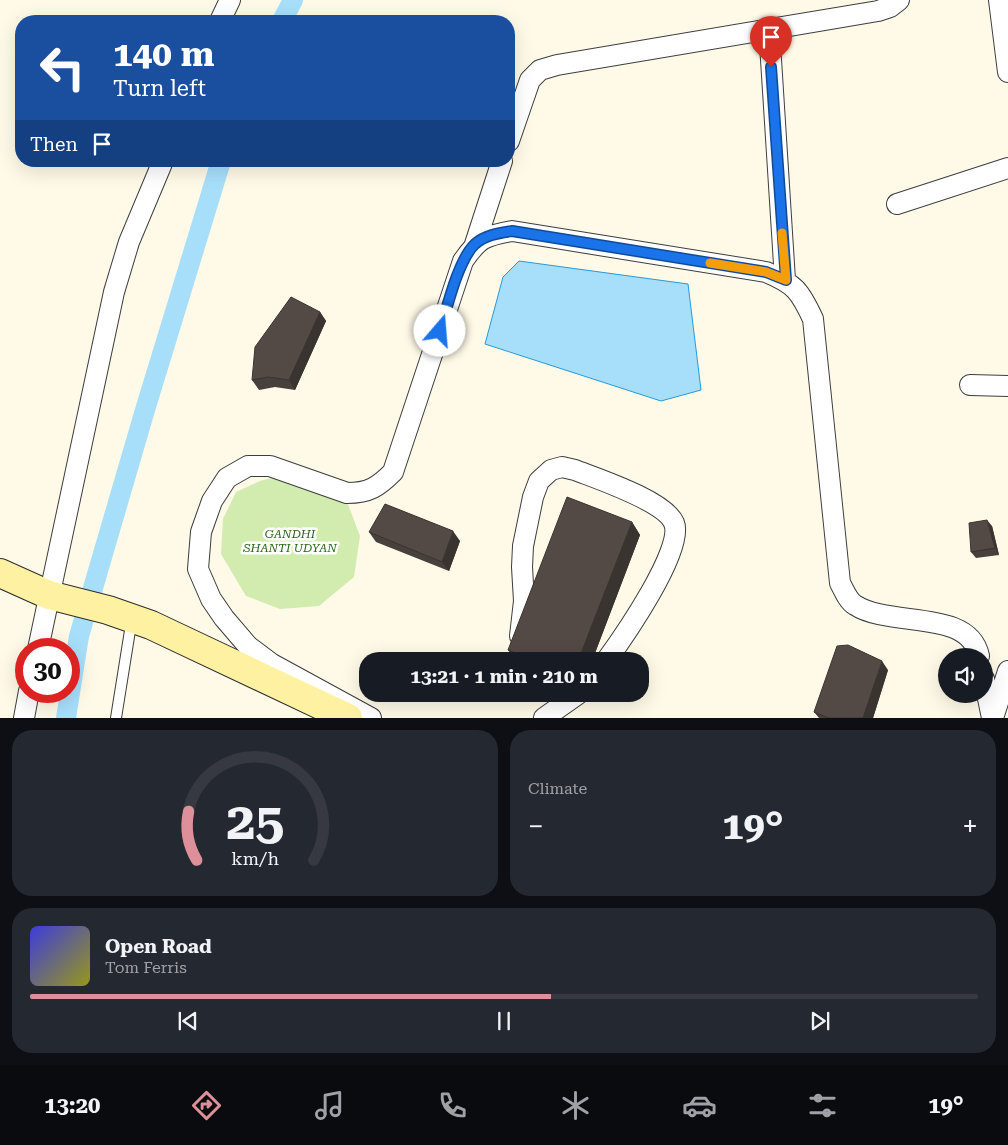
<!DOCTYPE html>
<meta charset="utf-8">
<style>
body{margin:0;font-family:"Roboto Serif",serif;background:#242831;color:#f1f3f6;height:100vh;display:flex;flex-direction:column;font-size:19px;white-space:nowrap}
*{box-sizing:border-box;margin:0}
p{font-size:16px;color:#9ea1a6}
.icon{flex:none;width:28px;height:28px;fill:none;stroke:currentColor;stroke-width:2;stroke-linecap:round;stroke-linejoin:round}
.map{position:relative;height:718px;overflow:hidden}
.drawer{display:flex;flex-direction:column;gap:12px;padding:12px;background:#0d0f14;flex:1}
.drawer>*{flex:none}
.guide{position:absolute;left:15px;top:15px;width:500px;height:152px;border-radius:20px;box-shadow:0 5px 20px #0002;background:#1a4fa0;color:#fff;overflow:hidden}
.buttons{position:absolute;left:938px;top:648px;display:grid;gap:10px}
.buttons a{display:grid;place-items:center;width:55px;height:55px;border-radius:50%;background:#171b24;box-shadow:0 5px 20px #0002;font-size:25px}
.speed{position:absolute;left:15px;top:638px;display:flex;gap:10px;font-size:25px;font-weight:700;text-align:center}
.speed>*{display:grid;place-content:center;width:65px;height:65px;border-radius:50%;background:#171b24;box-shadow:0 5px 20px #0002;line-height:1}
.speed .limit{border:8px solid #d22;background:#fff;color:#111}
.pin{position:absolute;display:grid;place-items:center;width:42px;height:42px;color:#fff;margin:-51px -21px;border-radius:50% 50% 50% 0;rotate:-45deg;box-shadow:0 0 5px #0007}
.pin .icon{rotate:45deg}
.me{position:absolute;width:55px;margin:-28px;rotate:18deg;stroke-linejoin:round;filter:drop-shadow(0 0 4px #0008)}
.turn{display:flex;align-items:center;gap:18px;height:105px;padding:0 15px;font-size:22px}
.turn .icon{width:65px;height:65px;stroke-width:2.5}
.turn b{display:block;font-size:35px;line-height:42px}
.then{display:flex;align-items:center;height:48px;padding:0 15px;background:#0003;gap:10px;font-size:19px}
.big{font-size:38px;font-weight:700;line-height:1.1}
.drawer .tile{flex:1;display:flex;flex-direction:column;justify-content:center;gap:8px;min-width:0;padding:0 18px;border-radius:20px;background:#242831}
.drawer .dial{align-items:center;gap:0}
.dial svg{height:130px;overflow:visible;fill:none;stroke:#363941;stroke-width:7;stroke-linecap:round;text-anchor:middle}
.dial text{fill:#f1f3f6;stroke:none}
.song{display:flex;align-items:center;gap:15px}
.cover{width:60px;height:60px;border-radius:8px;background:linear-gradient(135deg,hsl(240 70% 55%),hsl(60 70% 35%))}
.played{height:5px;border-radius:2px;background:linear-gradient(90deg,#dd9099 55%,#363941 55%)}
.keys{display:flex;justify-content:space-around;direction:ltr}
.heat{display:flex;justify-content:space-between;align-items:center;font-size:28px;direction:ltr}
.drawer .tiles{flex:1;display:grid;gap:12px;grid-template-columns:1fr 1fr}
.tile:last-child{grid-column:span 2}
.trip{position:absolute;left:359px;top:652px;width:290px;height:50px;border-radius:20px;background:#171b24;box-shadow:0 5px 20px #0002;font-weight:700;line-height:50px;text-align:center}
.tab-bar{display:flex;height:80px;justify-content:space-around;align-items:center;background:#090b0e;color:#9ea1a6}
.tab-bar .icon{width:35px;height:35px}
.tab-bar .selected{color:#dd9099}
.tab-bar b{font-size:22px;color:#f1f3f6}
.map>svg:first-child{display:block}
</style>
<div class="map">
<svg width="1008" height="718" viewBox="0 0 1008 718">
<rect width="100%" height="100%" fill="#fff9e7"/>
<!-- green -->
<path fill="#d1ecae" d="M289,473L346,499L360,536L354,577L319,606L280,609L246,596L221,554L223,519L236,492L260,481Z"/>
<!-- water -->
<path fill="#a7dffb" stroke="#2899d8" d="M519,261L688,284L701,390L661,401L485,344L503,277Z"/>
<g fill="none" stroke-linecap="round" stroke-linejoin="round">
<!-- canal -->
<path stroke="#a7dffb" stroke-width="20" d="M282,21L293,0
M66,718L79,636L145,410L221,161"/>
<defs>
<path id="lane" d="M116,718L132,618"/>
<path id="street" d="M999,0L1008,72
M220,21L230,0
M769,28L785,280
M509,141L530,80L540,70L557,65L878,11L890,7L899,0
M897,204L1008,168
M475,244L502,161
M970,385L1008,386
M520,636L524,601L522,567L523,546L533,497L539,481L551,470L562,467L575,470C598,479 665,501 674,523C685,549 622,639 606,661
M38,649L114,292L129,242L163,161
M984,679L992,718
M24,718L29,691
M371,718L272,664L248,646L224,618L211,599L198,569L201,532L212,501L227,478L248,466H270L347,493C369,493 378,487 393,472L463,261C479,238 484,236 512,231L766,272C795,284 800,291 813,319L840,583C844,590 848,601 855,605C890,628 969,608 979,656
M544,718L578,694
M993,718L1008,671"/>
<path id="secondary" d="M0,573L49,595L108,610L151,625L348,718"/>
</defs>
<!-- lane casing -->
<use href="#lane" stroke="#3d3d3d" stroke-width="12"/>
<!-- street casing -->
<use href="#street" stroke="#3d3d3d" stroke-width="22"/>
<!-- secondary casing -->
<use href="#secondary" stroke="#2c2c2c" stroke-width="30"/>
<!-- lane -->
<use href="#lane" stroke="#fff" stroke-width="10"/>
<!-- street -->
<use href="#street" stroke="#fff" stroke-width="20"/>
<!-- secondary -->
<use href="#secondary" stroke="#fff1a2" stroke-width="28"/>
</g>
<!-- wall -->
<path fill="#47403c" d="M320,312L326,321L295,390L275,387L259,390L252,380Z
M632,522L640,535L592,661H516L508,650Z
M992,526L999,555L976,558L971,552Z
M369,532L460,541L449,571L376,542Z
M888,670L873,718H819L814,712Z"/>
<!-- shaded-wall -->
<path fill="#3a3431" d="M320,312L326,321L295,390L289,380Z
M987,520L992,526L999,555L995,548Z
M632,522L640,535L592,661H578Z
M453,531L460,541L449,571L442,562Z
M882,661L888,670L873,718H863Z"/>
<!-- building -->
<path fill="#534a46" stroke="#3a3431" d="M291,297L320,312L289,380L268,377L252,380L255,347Z
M567,497L632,522L578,661H536L508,650Z
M385,504L453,531L442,562L369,532Z
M987,520L995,548L971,552L969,523Z
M848,645L882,661L863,718H829L814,712L837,646Z"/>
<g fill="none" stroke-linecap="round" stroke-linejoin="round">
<defs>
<path id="route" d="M440,331C447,308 458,260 475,244C485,235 499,233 512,231L766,272L786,280L771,67"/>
</defs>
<!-- route casing -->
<use href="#route" stroke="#114b97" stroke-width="12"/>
<!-- route -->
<use href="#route" stroke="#1a73e8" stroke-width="9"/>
<!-- slow -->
<path stroke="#f59e0b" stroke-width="9" d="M710,263L766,272L786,280L782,233"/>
</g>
<g text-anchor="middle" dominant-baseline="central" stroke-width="5" stroke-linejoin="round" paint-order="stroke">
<!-- park labels -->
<g font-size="12" font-style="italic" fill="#2a6616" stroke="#fff">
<text x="290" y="534">GANDHI<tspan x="290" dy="14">SHANTI UDYAN</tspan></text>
</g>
</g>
</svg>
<div class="buttons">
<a><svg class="icon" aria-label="sound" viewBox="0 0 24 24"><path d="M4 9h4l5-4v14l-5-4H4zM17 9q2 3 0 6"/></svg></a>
</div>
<div class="speed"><div class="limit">30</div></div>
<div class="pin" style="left:771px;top:67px;background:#d93025"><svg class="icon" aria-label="arrive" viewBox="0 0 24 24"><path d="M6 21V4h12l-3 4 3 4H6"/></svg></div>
<svg class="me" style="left:440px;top:331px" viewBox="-20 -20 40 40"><circle r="19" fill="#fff"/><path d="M0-13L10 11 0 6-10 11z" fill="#1a73e8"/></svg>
<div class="trip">13:21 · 1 min · 210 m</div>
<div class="guide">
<div class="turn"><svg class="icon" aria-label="left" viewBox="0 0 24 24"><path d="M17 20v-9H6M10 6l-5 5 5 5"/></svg><div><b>140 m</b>Turn left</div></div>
<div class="then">Then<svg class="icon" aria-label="arrive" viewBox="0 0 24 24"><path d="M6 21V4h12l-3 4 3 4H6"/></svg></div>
</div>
</div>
<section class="drawer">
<div class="tiles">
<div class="tile dial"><svg viewBox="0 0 100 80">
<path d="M14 69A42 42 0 1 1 86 69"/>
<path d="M14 69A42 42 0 0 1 9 39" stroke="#dd9099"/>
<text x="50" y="56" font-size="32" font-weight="700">25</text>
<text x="50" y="72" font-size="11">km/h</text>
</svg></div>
<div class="tile"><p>Climate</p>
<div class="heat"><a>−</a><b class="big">19°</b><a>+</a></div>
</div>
<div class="tile">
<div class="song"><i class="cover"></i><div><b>Open Road</b><p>Tom Ferris</p></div></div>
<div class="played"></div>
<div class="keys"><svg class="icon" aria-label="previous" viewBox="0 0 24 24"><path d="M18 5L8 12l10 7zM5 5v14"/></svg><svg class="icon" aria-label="pause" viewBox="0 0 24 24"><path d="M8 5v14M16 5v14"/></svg><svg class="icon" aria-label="next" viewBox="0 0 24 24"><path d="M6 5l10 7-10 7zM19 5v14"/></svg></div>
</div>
</div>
</section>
<nav class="tab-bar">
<b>13:20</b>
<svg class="icon selected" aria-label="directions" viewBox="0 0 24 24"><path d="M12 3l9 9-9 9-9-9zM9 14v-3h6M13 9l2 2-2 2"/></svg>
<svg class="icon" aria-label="music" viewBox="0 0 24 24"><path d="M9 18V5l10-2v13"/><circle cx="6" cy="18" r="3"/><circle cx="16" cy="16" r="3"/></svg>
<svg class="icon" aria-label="phone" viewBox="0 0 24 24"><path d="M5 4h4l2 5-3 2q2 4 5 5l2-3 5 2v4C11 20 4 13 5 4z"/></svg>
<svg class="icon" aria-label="climate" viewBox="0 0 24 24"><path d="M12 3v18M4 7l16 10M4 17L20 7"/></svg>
<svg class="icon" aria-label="car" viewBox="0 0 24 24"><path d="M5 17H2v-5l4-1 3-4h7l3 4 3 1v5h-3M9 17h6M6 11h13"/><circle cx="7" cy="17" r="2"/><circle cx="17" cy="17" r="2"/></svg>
<svg class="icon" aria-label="filters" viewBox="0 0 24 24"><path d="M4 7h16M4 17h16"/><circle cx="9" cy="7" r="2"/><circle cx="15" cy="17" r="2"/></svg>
<b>19°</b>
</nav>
